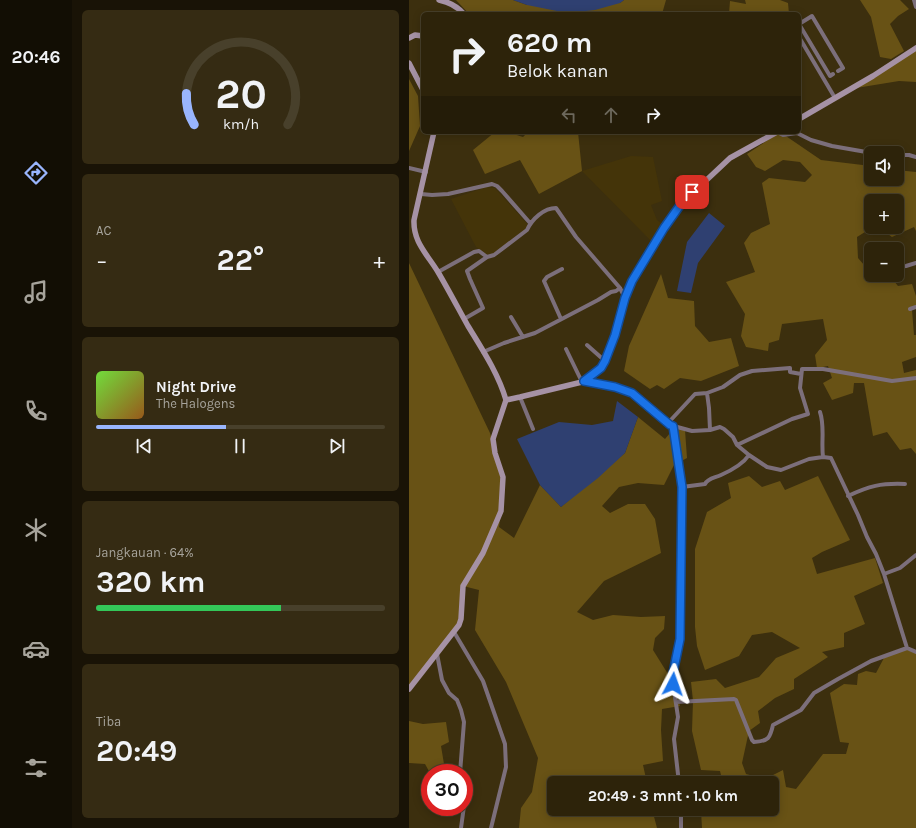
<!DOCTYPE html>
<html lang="id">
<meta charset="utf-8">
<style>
body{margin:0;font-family:Karla,sans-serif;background:#352b13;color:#f1f3f6;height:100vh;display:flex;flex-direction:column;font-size:15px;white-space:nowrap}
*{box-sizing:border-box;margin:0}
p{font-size:13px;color:#a7a49c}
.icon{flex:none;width:22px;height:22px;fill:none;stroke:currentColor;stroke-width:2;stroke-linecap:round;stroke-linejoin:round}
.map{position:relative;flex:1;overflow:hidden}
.panel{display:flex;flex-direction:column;gap:10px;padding:10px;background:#191306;width:337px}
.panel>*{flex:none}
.guide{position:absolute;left:12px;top:12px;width:380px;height:122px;border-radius:6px;box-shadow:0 2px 10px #0003,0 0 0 1px #48402b;background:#2d230a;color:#f1f3f6;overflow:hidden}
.tools{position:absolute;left:455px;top:146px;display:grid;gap:8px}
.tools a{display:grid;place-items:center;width:40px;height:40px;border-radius:6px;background:#2d230a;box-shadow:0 2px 10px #0003,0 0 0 1px #48402b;font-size:20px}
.speed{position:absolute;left:12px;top:764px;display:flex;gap:8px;font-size:20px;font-weight:700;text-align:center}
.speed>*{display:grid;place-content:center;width:52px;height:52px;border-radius:50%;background:#2d230a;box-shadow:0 2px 10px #0003,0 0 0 1px #48402b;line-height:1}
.speed .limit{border:6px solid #d22;background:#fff;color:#111}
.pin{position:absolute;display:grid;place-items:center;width:34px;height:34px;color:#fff;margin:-17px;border-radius:8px;box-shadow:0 2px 6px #0006}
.me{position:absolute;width:44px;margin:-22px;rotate:4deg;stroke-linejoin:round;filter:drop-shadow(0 0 3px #0008)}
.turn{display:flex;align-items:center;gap:14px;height:84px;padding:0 20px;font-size:18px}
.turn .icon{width:52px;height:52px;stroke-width:2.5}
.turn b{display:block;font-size:28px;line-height:34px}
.lanes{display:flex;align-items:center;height:38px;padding:0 20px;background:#0003;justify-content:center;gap:20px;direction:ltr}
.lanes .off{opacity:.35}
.big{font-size:30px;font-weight:700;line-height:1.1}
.panel .widget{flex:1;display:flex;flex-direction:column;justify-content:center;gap:6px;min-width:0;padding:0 14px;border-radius:6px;background:#352b13}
.panel .dial{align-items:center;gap:0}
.dial svg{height:104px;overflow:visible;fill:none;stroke:#48402b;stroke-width:7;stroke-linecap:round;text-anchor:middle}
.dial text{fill:#f1f3f6;stroke:none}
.song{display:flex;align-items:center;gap:12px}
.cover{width:48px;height:48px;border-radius:6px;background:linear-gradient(135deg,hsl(100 70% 55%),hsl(30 70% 35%))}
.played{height:4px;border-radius:2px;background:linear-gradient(90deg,#99b5fd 45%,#48402b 45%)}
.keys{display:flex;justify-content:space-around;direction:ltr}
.heat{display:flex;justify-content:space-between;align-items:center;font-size:22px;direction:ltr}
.charge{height:6px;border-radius:3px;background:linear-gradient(90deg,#34c759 64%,#48402b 0)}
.trip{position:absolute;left:138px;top:776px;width:232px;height:40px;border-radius:6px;background:#2d230a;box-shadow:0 2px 10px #0003,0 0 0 1px #48402b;font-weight:700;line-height:40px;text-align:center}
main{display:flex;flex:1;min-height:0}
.dock{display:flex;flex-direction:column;width:72px;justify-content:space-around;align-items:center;background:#120e04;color:#a7a49c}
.dock .icon{width:28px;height:28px}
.dock .active{color:#99b5fd}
.dock b{font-size:18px;color:#f1f3f6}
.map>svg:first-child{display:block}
</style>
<main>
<nav class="dock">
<b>20:46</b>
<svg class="icon active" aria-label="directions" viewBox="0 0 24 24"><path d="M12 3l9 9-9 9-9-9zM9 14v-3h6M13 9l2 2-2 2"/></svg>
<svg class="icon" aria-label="music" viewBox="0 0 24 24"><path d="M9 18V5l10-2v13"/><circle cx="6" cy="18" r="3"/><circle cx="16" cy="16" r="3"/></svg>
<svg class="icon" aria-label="phone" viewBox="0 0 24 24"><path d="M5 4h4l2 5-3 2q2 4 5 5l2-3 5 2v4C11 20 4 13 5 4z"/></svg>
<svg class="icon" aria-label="climate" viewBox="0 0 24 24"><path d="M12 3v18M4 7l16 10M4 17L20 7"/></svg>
<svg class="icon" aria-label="car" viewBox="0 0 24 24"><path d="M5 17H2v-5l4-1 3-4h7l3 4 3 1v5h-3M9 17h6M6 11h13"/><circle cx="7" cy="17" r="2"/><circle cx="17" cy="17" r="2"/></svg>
<svg class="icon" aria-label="filters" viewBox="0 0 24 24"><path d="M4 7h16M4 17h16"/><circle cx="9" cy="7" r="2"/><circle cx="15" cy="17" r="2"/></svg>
</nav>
<section class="panel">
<div class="widget dial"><svg viewBox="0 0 100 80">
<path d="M14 69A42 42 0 1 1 86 69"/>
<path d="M14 69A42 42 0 0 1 8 45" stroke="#99b5fd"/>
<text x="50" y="56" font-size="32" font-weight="700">20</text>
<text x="50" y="72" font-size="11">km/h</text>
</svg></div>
<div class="widget"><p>AC</p>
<div class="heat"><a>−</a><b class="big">22°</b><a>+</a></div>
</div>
<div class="widget">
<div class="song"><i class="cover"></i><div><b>Night Drive</b><p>The Halogens</p></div></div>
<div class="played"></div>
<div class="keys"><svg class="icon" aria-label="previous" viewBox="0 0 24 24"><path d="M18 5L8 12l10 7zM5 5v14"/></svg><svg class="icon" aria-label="pause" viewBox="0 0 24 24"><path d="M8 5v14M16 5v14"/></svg><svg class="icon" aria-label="next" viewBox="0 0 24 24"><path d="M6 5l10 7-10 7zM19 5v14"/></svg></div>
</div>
<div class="widget"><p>Jangkauan · 64%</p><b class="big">320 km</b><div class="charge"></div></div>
<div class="widget"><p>Tiba</p><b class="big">20:49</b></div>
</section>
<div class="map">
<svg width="507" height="828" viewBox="0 0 507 828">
<rect width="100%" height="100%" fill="#3c2f0e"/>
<!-- built -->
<path fill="#443409" d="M222,156L244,157L253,201L242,205L248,220L255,225L243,242L173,171Z
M78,187L86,188L120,226L103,241L80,256L67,247L42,199Z"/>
<!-- green -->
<path fill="#685215" d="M47,0H104L118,5L211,3L215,0H257L253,14H60Z
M336,0H371L379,3L380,14H320L321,1L337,4Z
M451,0H491L500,9L489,16L481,24L495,51L482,59L471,57L462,17Z
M507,50V82L490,81L441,89Z
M0,79L9,96L11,126L0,151Z
M86,132H98L114,137L119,132H169L173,171L130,194L111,160L76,174L64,150Z
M371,132L412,160L462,166V179H488V170L507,172V231L505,227L483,237L469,227H488V201H462V227H464L448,237L449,258L462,273V275H480L489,286L503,284L507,296V307L503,310L505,335H507V357L493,362L495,373L507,370V454L502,448L491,450L478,432L464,436L455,383H445L444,393L423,400L414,383L423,378L419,366L408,368L406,355L418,340L414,319L373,324L370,340L360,343L359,351L337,347L332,336L336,314L317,282L346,272L335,243L342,233L361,224L353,183L360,178L396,182L403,175L391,162L374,160L356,171L347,167L338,154Z
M0,263L81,433L91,466L95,493L90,527L105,538L131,485L152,507L216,453L229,417L256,439L266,427L276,430L278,458L265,465L255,485L229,483L210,487L193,506L201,513L219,504H236L246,519L252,553L195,581L168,612L184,620L204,615L232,617L256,616L255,629L246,638L244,650L264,682L271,706L253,709L252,730L254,761L234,765L238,783H145V809H243L248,828H110L112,808L123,792L129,758L97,682L66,630L70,590L54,586L52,611L48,629L0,689Z
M252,274L259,298L285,301L286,326L300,342L322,338L330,366L292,381L271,378L255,389L248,385L241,389L215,371L220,346Z
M340,476L353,487L371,481L376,490L409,476L441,540L413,552L403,558L408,574L466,558L474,583L445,596L456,624L435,633V647L413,652L419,657L385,679V689L366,698L349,711L351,723L340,731L333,763L337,774L356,779L374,770L377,787L387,789L414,754H437L440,743L431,742L421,693L435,684L448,685L449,674L457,671L467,673L476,656L496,649L507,653V828H293L292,811L295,809H363V783H314L311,771L292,770L283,731L284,701L282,682L307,679L316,688L350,677L367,658L391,648L363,632L343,635L330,656L296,670L288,646L286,627V549L298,512L322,498L319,483Z
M0,721L14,724L37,722L40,742L32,746L36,770L30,773H21L16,764L0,763Z"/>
<!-- water -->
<path fill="#2f4071" d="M104,0H215L211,3L186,10L158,13L118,5Z
M300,213L316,226L289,263L282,293L268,291L278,242Z
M208,401L229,417L216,453L189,478L152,507L131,485L108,439L150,422L183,425L204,421Z"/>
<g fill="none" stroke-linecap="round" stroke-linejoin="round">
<!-- street -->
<path stroke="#7c6f7b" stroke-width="4" d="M505,0L507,7
M390,24L403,16L434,68L429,71
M390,24L421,76L424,74
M390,37L426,98
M368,132L374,135L388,133L402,140L423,146L463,153
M488,155H500L507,157
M0,168L17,172
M12,194L23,195L39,194L83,184L88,186L93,191L121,223
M488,267L497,266L507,263
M29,272L65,252L70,251L78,257L85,255L118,230C123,219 135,208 147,208L167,237L211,288L216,298
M501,309L507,307
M102,317L114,337
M55,319L74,308L61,279L58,271L78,257
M152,319L135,281L138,277L153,269
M178,345L196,361
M157,349L173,382
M74,352L95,343L126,333L189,300L202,292L207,291L211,288
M175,381L206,387L223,393L261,425L283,431L301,430L311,427L315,429L324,437L328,445L340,455L358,467L372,470L400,459L414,457L422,458L449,515L458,537L467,554L475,574L498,648L507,652
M298,393L300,408L301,430
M111,397L124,429
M411,412C416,427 412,441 414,457
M259,423L286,394L298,393L314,387L331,375L343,371L381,368V372L392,374
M265,426L273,487L271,639L264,673V684L269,717L265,739L270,783
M328,445L383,419L399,414L391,388L393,369H414L483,381L507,378
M273,487L296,484C299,478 306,478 312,475C321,471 334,464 340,455
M439,496C460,486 472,483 496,484
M475,574L491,568L507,555
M45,632L74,681L96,744L97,767L82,828
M28,654L33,680L40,693L48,700L52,710L55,722L51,773
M267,702L325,699L327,700L343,740L345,742C360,741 361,738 364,725L392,710L405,693L429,679L462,661L498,648
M272,809V828
M52,828L55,806"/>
<!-- secondary -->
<path stroke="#a692a5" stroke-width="5.5" d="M30,0C40,2 48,6 55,14
M0,38L6,35L14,36
M0,63L14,90
M390,119L464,76L507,48
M25,132L5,220C4,242 18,254 29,272C39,289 49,308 59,326C73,349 89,373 97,400
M97,400L111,397L173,382L183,376L192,368L196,361L205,335L216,298L223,281L255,229L272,204L321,158L368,132
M0,689L50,625L52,619L54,586L74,553L92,511L94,477L86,453L84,439L97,400"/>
</g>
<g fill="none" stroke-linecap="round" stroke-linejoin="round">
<defs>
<path id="route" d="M264,684V673L271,639L273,487L264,426L261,425L223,393L206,387L175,381L192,368L196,361L206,335L216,298L223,281L255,228L272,204L283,192"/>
</defs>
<!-- route casing -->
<use href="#route" stroke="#114b97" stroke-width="10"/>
<!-- route -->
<use href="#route" stroke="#1a73e8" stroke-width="7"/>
</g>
</svg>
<div class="tools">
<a><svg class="icon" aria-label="sound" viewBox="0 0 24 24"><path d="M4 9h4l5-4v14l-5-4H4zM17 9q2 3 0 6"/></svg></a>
<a>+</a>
<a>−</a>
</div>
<div class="speed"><div class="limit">30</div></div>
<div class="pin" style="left:283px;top:192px;background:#d93025"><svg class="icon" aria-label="arrive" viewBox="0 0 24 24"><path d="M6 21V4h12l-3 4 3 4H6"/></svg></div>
<svg class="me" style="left:264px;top:684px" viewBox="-20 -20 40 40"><path d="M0-17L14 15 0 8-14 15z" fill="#1a73e8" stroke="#fff" stroke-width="4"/></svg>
<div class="trip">20:49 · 3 mnt · 1.0 km</div>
<div class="guide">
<div class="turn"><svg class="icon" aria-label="right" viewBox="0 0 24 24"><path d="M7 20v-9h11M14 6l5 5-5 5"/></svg><div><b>620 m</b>Belok kanan</div></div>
<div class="lanes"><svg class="icon off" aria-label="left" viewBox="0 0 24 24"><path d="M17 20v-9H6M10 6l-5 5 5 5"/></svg><svg class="icon off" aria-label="ahead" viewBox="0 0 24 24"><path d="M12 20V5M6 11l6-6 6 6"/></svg><svg class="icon" aria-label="right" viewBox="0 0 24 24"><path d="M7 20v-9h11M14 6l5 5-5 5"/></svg></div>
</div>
</div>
</main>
